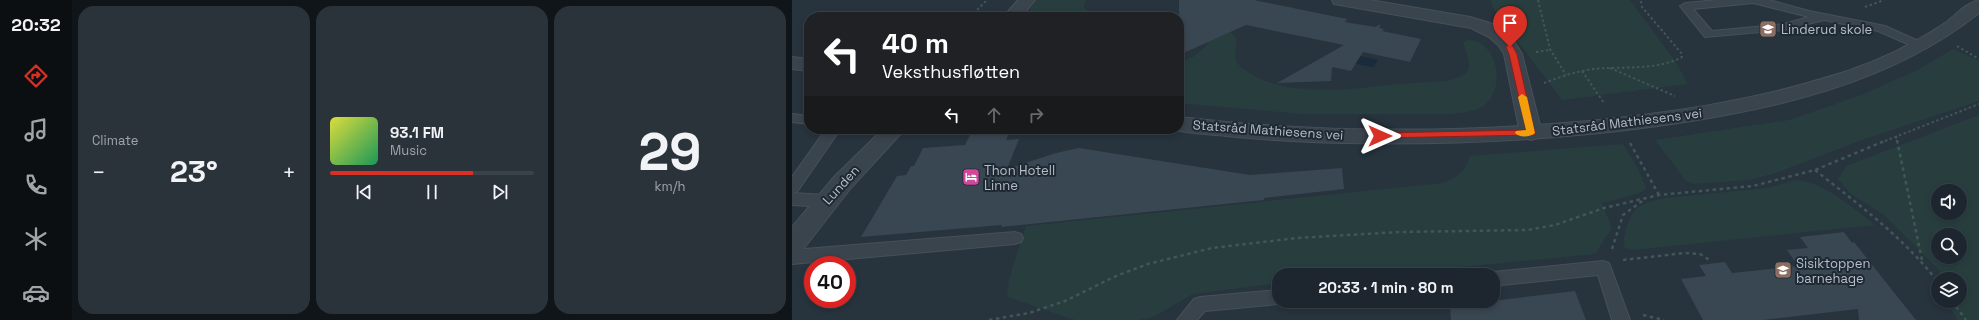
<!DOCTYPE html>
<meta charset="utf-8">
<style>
body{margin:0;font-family:"Space Grotesk",sans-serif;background:#2a323a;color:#f1f3f6;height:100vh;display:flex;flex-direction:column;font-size:15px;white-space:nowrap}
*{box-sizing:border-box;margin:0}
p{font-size:13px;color:#a0a5aa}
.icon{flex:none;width:22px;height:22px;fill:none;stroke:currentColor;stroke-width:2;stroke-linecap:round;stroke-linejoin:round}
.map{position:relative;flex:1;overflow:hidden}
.drawer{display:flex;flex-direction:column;gap:6px;padding:6px;background:#101519;width:720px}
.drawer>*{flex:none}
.banner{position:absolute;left:12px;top:12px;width:380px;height:122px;border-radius:16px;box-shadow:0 2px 6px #0003,0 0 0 1px #3b434a;background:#202124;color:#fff;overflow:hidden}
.tools{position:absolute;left:1139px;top:184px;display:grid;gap:8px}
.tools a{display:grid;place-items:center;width:36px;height:36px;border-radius:50%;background:#1d262e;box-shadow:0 2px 6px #0003,0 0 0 1px #3b434a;font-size:20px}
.speed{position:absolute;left:12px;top:256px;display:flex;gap:8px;font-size:20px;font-weight:700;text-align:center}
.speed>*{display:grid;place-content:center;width:52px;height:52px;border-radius:50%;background:#1d262e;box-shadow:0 2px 6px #0003,0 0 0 1px #3b434a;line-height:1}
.speed .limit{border:6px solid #d22;background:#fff;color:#111}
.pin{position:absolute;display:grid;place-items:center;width:34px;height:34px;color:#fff;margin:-41px -17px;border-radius:50% 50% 50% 0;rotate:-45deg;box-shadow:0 0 4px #0007}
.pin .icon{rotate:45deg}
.me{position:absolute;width:44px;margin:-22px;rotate:90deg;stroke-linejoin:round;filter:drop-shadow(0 0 3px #0008)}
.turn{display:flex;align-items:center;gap:14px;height:84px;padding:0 12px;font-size:18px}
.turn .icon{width:52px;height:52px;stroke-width:2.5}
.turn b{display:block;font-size:28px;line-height:34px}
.lanes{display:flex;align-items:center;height:38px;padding:0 12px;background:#0003;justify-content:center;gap:20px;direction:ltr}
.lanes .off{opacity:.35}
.big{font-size:30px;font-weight:700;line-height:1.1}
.drawer .tile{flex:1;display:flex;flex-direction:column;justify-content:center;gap:6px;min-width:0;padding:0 14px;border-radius:16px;background:#2a323a}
.drawer .dial{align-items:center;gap:0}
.dial b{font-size:52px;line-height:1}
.song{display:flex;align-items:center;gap:12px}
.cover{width:48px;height:48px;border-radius:6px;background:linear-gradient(135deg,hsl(60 70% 55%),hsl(150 70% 35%))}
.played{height:4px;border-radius:2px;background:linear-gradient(90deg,#d93025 70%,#3b434a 70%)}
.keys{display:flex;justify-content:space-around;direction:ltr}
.heat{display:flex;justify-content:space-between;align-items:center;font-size:22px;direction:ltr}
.drawer .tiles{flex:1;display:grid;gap:6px;grid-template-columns:repeat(3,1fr)}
.trip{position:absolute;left:480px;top:268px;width:228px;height:40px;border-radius:16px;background:#1d262e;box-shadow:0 2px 6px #0003,0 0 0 1px #3b434a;font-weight:700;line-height:40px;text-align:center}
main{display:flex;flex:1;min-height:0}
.menu{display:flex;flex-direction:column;width:72px;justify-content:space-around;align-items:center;background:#0c0f12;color:#a0a5aa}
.menu .icon{width:28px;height:28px}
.menu .selected{color:#d93025}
.menu b{font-size:18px;color:#f1f3f6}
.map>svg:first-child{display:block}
</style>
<main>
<nav class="menu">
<b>20:32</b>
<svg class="icon selected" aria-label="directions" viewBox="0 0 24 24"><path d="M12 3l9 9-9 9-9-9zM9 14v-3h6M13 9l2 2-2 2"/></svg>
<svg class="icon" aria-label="music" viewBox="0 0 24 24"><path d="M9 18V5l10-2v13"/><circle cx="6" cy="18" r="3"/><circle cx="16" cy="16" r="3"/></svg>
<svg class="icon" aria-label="phone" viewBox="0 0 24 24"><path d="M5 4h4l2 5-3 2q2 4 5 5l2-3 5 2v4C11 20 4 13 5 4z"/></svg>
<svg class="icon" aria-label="climate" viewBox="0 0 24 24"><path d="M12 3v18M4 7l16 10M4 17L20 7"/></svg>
<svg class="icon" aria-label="car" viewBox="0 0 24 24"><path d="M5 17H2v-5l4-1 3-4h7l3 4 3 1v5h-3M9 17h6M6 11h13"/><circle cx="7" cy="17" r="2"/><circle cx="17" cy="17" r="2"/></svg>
</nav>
<section class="drawer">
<div class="tiles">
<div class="tile"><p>Climate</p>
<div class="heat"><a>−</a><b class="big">23°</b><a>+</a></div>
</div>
<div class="tile">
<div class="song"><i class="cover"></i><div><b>93.1 FM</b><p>Music</p></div></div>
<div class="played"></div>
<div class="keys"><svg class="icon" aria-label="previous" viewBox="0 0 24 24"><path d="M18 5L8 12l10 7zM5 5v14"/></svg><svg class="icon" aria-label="pause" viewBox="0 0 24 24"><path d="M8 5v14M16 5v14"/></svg><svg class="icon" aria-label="next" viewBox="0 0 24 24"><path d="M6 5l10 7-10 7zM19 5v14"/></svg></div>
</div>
<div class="tile dial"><b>29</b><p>km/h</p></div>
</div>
</section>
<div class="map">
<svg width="1187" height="320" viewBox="0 0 1187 320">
<rect width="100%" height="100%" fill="#27333d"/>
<!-- green -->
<path fill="#283e3e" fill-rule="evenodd" d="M245,0H294L292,8L304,17H232Z
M698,0H838L884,62L896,84L770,100L702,10Z
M435,28C437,31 442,34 443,37C448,48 438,57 448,66C490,101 556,89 605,84C622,83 638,82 654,81C682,74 680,67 671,43L675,40C704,39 714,83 695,103C686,112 673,112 660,114H510L387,103V62L401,57L413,47L424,31Z
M1161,49L1187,61V101L1070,140L984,173L957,180L902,184L894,181L863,140L997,120L1072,94L1125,70Z
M1187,115V320H1166L1154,301H1168V279H1146V289L1144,285L1148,271L1092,215L1059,194L1046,179L1054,166ZM1146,191H1168V213H1146ZM1146,235H1168V257H1146Z
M831,144L846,168L854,188L848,193L810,203L820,228L803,254L588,275H487V283L401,294L361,317L346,320H283L215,297L217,279L234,226L651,183C667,176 672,173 678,156Z
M1004,180C1030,181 1063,209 1083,225L841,250L833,248C829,238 838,214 846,207C854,202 865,200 873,198L975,188Z"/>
<!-- water -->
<path fill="#1a2b3b" d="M564,55L586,60L581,67L559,63Z"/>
<!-- building -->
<path fill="#394753" d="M387,0H462L555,19L553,22L583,27L589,24L587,28L592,29L590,31L629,39L618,62L571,52L559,71L540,67L539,81L485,83L552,45L454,25L387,55Z
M218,131L214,140L227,139L215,169L264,153L287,148L458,175L550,168L552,189L472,198V200L209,227L210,225L69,237L105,176L114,175L119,166H122L131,148L173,145L178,135Z
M1052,232L1060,243L1062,242L1124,320H1067L1066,309L971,320H911L889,279L914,276L907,265L933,262L940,273L1006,266L995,250L1016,248L1008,237Z
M783,291L794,320H659L658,306Z"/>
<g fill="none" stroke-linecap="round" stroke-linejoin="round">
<defs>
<path id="service" d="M925,0H977L1017,11L1093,26L1133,44L1135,46L1133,48H1125L1086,31L1032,20L992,30L913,37L888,6L893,3ZM961,3L1017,17L992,24L920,31L901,9Z
M0,114L17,116V124L0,122Z
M32,129H46L45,134L5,192L0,193V177L31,133Z
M0,193L34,195L39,197L41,201L39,205L34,207L0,205Z
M223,232L229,234L231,238L229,242L223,244L0,264V250Z
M811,261L817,263L819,268L838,320H820L806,275L701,286V275H695L701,272Z
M487,290V301H494L487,304L413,311L405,320H385L402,299L408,297Z"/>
<path id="minor" d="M226,0H243L229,17H211Z
M540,0H578L678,17L698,23L710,29L720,38L730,54L750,133L746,138L739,140L732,138L728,133L712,54L707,46L697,37L679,28L548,5L542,4Z"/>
<path id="tertiary" d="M1187,0V13C1100,82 988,108 880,124C771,140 661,145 551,143C512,142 473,140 434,136C416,134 397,134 380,129H387V117C522,133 661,133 797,121C875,113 954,102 1029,79C1062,70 1095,57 1125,40C1134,35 1144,29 1153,23C1164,15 1174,3 1187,0Z
M0,57L17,59V71L0,69Z
M91,129H113L58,189L9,252L0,255V227L42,177Z"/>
</defs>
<!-- service casing -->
<use href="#service" stroke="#46505a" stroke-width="2"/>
<!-- minor casing -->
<use href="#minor" stroke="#46505a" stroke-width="2"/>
<!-- tertiary casing -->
<use href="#tertiary" stroke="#46505a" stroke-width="2"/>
<!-- path-far1 -->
<path stroke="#415656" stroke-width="2" stroke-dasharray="2.5 2.5" stroke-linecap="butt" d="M746,0L758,49L774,75
M1073,7L1092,0
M178,17L195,0
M1165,46L1187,59
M744,52L758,50
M818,68L883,96
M790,71L812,103
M752,83C768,77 785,71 802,69C831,66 864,71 890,57V54L850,7L849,2L852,0
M1104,136L1105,141
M1093,141L1187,104"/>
<!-- path -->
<path stroke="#415656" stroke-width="2.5" stroke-dasharray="3.5 3.5" stroke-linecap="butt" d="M1105,140L1130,260
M838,143L867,195
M1023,170C1067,205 1111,237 1146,282
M820,249L831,215L853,199
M831,260L893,253L908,254L919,261
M1160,301L1174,320
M851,315L872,320
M197,320L237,313L273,301L324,276L356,264L420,248L505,238L607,232L736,230L763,225L812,208L867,195L961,186L1023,170L1095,140"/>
<!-- service -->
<use href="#service" fill="#3a444d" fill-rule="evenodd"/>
<!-- minor -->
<use href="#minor" fill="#3a444d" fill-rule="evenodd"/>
<!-- tertiary -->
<use href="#tertiary" fill="#3a444d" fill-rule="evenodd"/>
</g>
<!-- route -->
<path fill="#d93025" stroke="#8d1f18" d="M715,45H720L725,54L743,133L742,135L585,138V134L588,133L734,130L717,54L714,47Z"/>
<!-- slow -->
<path fill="#f59e0b" d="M730,94L735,97L743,133C739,137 727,138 723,133L724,131L734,130L726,97Z"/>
<!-- icons -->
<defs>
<symbol id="school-square" viewBox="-11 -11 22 22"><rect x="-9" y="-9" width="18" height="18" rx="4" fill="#8d6e63" stroke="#1f2933"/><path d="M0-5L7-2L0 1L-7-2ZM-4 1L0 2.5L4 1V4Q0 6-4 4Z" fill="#fff"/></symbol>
<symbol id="hotel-square" viewBox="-11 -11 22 22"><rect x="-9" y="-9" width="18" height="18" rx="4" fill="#d1479c" stroke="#1f2933"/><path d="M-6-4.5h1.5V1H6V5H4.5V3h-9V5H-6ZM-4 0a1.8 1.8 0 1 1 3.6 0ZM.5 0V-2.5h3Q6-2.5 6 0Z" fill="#fff"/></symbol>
</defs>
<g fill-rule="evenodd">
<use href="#school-square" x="966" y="19" width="20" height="20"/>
<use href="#hotel-square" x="169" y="167" width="20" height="20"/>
<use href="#school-square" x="981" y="260" width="20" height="20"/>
</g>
<g text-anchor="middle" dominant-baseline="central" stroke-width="4" stroke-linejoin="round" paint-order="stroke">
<!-- poi labels -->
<g font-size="13" fill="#b6bfc8" stroke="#1f2933" text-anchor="start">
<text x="989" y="29">Linderud skole</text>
<text x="192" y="170">Thon Hotell<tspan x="192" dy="15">Linne</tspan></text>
<text x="1004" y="263">Sisiktoppen<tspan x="1004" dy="15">barnehage</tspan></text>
</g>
<!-- street labels -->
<g font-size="13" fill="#b6bfc8" stroke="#1f2933">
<text transform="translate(835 122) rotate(-7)">Statsråd Mathiesens vei</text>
<text transform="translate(476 130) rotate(4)">Statsråd Mathiesens vei</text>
<text transform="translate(49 185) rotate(-48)">Lunden</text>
</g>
</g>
</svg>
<div class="tools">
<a><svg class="icon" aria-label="sound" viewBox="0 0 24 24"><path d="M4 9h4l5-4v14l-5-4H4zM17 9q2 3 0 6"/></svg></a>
<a><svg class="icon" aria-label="search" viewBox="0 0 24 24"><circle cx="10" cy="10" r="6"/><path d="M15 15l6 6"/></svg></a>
<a><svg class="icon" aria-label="layers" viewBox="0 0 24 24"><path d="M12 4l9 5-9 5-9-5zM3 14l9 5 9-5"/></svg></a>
</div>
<div class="speed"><div class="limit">40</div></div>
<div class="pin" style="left:718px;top:47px;background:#d93025"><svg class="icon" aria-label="arrive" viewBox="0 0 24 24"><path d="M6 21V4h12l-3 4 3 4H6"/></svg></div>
<svg class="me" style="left:588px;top:136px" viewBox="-20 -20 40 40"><path d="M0-17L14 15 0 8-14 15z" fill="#d93025" stroke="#fff" stroke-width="4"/></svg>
<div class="trip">20:33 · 1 min · 80 m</div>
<div class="banner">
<div class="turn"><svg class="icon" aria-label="left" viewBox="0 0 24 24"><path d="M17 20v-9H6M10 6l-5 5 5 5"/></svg><div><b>40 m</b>Veksthusfløtten</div></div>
<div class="lanes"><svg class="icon" aria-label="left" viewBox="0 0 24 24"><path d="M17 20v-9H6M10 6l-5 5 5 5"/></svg><svg class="icon off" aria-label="ahead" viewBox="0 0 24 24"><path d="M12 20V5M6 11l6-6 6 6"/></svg><svg class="icon off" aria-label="right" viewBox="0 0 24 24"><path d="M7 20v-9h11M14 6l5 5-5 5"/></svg></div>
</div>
</div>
</main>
